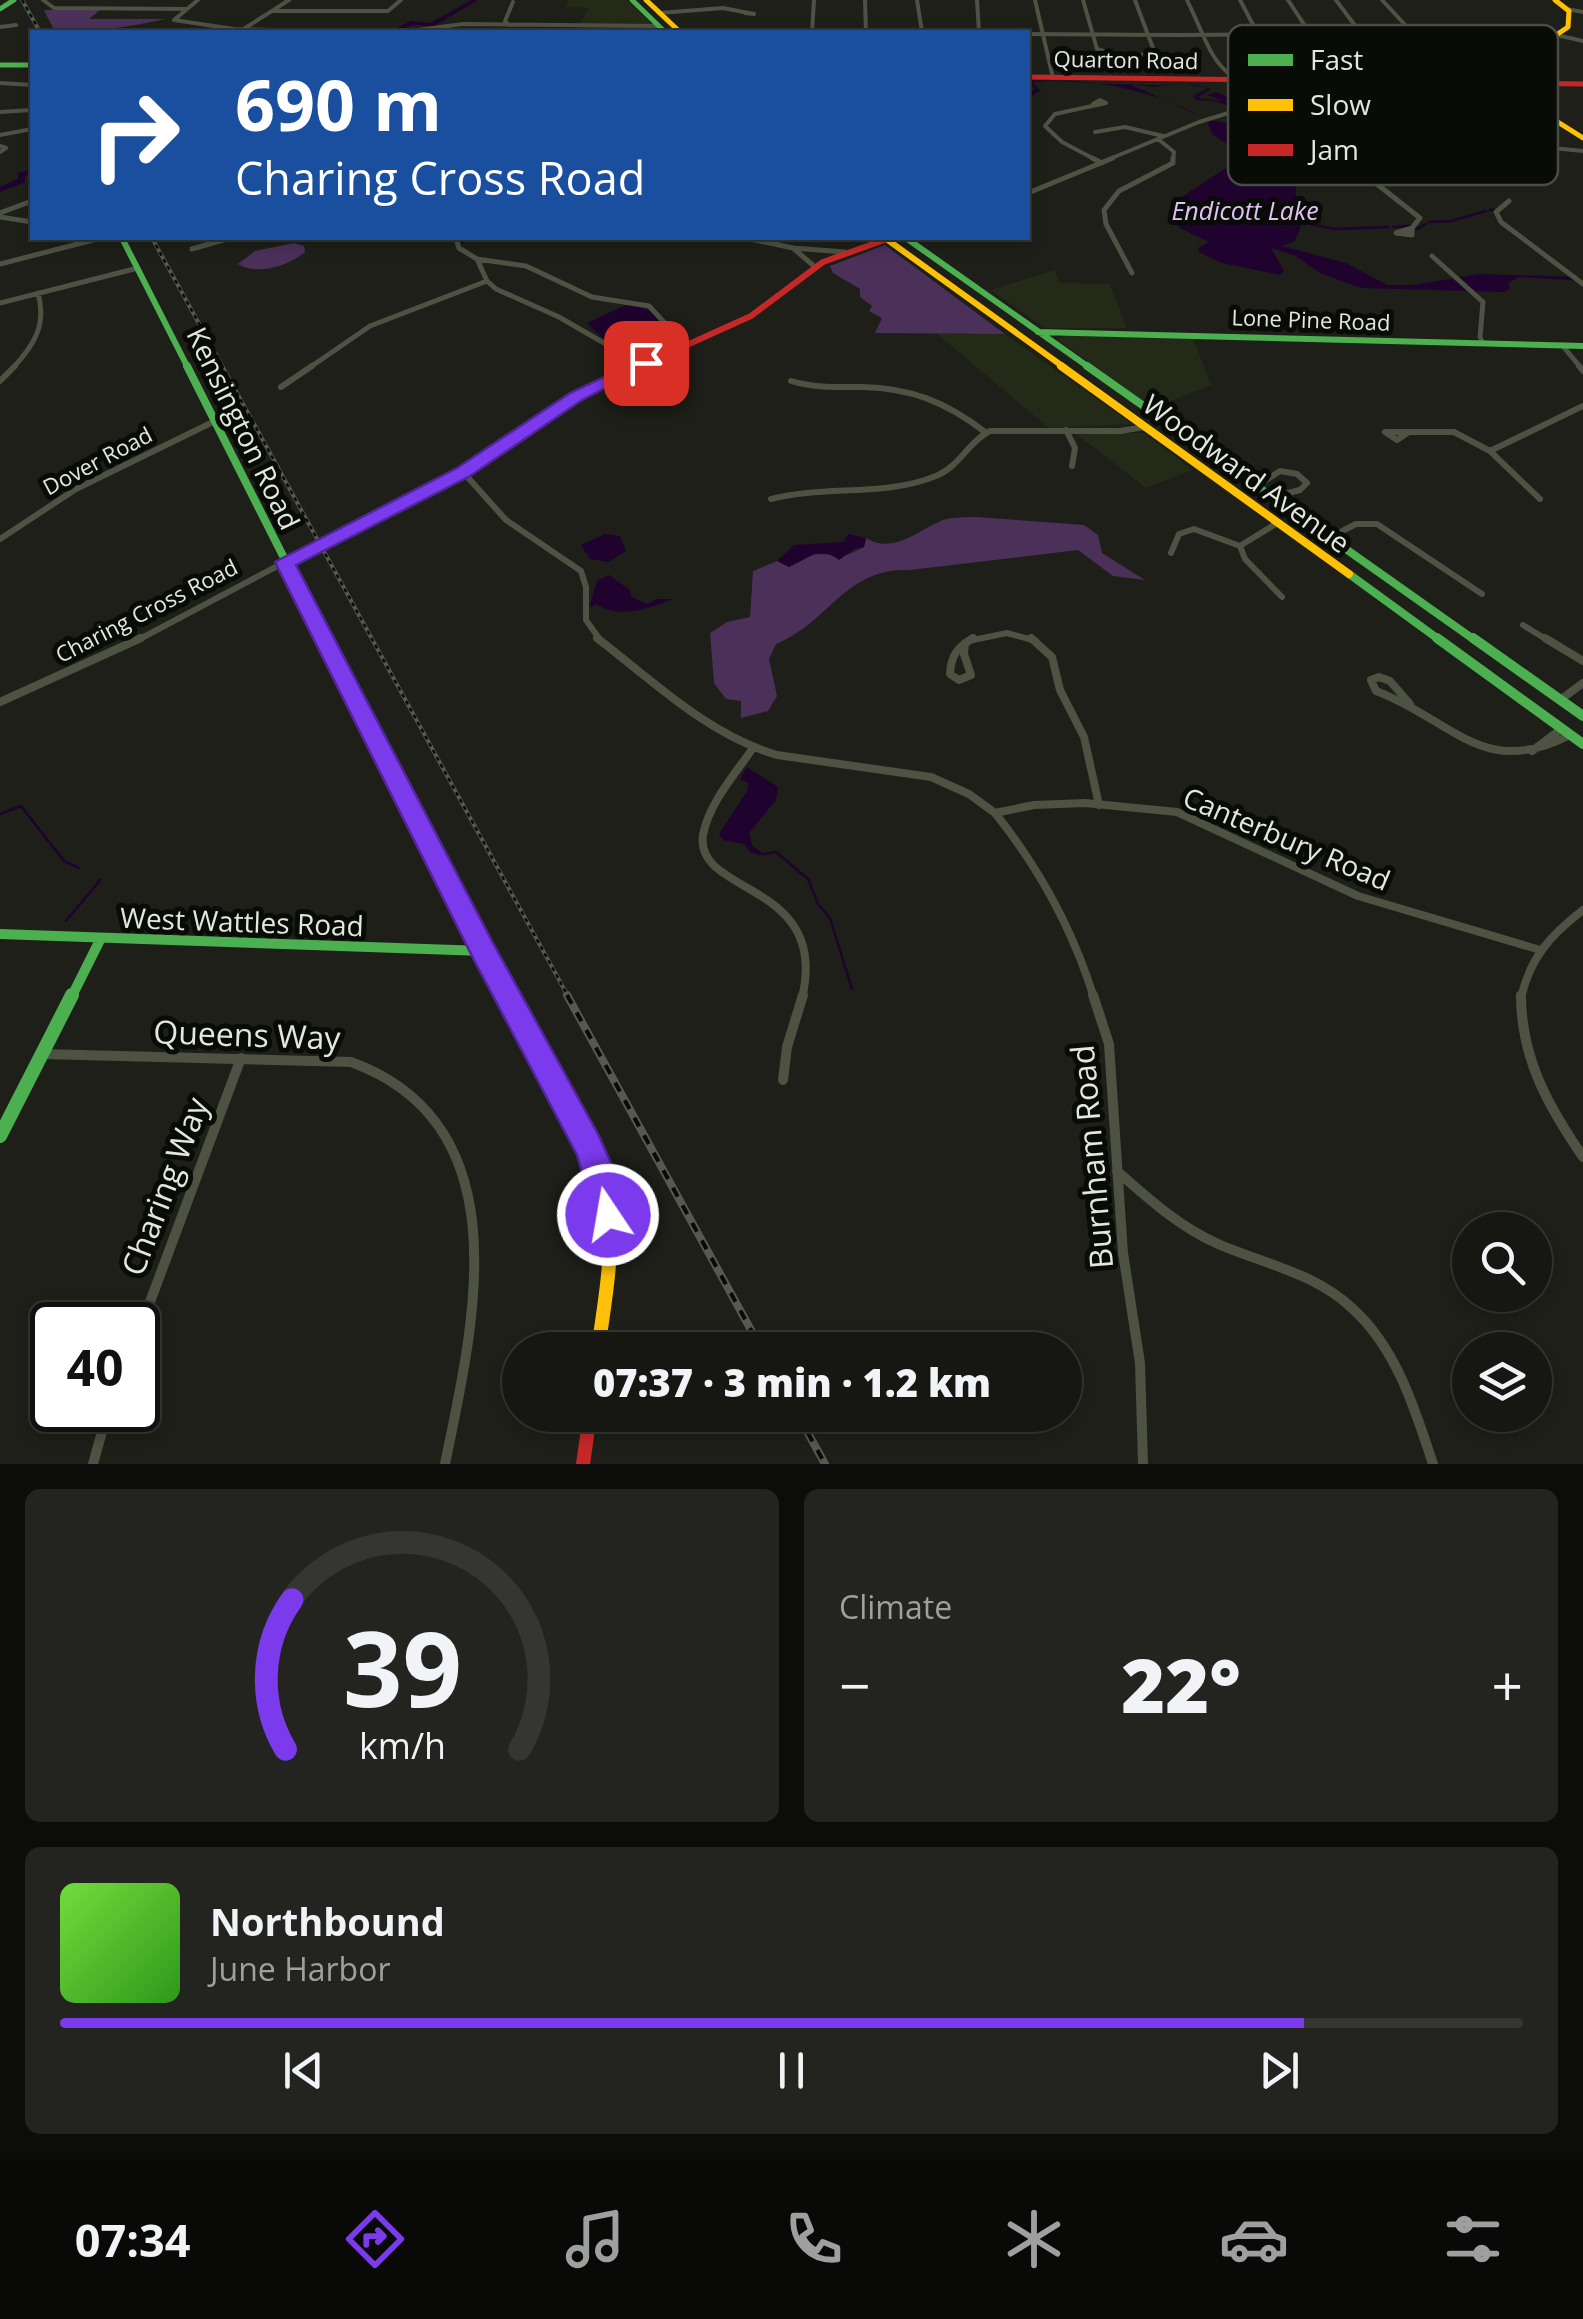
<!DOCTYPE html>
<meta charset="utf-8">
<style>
body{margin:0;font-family:"Open Sans",sans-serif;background:#232420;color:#f1f3f6;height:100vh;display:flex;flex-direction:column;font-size:38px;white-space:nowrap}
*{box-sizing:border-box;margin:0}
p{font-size:32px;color:#9e9f9f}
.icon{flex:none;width:55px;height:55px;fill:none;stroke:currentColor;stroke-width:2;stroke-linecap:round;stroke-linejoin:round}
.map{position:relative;height:1464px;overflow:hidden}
.side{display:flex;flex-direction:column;gap:25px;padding:25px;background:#0c0d0a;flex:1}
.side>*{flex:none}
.top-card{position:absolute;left:30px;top:30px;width:1000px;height:210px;border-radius:0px;box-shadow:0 5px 15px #0003,0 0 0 2px #353632;background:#1a4fa0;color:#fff;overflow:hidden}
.controls{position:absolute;left:1452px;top:1212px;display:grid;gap:20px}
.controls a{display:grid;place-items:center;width:100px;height:100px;border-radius:50%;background:#161712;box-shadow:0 5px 15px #0003,0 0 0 2px #353632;font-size:50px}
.speed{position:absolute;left:30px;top:1302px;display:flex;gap:20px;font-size:50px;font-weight:700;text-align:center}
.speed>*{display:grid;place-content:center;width:130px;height:130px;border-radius:50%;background:#161712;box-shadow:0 5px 15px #0003,0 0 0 2px #353632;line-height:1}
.speed .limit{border:5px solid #111;border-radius:15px;background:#fff;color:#111}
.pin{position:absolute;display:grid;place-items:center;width:85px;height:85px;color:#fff;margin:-42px;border-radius:20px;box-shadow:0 5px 15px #0006}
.me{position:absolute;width:110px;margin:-55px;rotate:348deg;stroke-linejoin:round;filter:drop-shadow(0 0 8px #0008)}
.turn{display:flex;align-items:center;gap:35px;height:210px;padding:0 40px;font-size:45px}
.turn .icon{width:130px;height:130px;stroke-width:2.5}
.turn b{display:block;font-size:70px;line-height:85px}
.big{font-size:75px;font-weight:800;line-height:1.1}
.side .card{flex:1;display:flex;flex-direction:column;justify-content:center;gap:15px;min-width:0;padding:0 35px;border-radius:15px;background:#232420}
.side .dial{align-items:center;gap:0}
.dial svg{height:260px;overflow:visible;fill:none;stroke:#353632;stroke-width:7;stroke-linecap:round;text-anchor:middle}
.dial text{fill:#f1f3f6;stroke:none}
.song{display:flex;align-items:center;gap:30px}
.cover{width:120px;height:120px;border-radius:15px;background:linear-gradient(135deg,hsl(100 70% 55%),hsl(110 70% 35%))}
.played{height:10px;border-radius:5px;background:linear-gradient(90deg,#7c3aed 85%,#353632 85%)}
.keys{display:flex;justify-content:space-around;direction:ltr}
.heat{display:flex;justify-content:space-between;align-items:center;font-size:55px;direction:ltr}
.side .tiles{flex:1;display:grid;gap:25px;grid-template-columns:1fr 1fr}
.card:last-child{grid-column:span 2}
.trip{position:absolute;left:502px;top:1332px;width:580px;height:100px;border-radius:50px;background:#161712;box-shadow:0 5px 15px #0003,0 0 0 2px #353632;font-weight:800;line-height:100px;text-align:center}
.tab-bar{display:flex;height:160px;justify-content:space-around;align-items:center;background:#090907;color:#9e9f9f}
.tab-bar .icon{width:70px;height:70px}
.tab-bar .active{color:#7c3aed}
.tab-bar b{font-size:45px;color:#f1f3f6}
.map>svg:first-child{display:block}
</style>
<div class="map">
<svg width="1583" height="1464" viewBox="0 0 1583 1464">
<rect width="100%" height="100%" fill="#1d1f18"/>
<!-- built -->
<path fill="#242a18" d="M569,0H627L661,32H575L589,8L565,7Z
M1055,270L1060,283L1110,284L1127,328H1045L990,290Z
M937,334H1005L1132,424L1049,428Z
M1068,335L1193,338L1211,385L1153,408L1057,339Z
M1075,433H1144L1193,470L1146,488Z"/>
<!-- green -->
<path fill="#4b305a" d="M44,10H100L89,19H166C129,27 93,32 55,32Z
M294,243L304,246L305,252C288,266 257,276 238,264L255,251Z
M885,245L1005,334L875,333L882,318L869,311L872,306L860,297V289L833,273L830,266Z
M977,517L1084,525L1098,535L1102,553L1145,580L1113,576L1078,550L910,570C845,567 830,622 776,644L769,659L777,696L768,711L741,718V701L726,699L714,683L710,633L727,622L750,617L753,571L777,561L789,567L809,554L847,555L864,547L866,538C894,555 918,530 943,520C954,517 965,517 977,517Z"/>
<!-- water -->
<path fill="#1f032e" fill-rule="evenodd" d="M1033,80C1072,81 1112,85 1150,85C1175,86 1182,79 1211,89L1197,98L1223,101L1208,95L1216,92L1238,102L1224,101L1266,122L1278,140L1266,152L1302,156L1313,172L1301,173C1288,195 1303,205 1301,225C1300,231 1296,236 1295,241L1282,246L1346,263L1387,285H1413L1479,274L1579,277L1583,281L1520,277L1508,283L1510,288L1505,292L1361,288L1320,273L1294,255L1271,248L1284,271L1280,275L1222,263L1199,252L1198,248L1209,242L1180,228L1168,215L1171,204L1226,168L1240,153L1212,134L1207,120C1154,90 1092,76 1032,82L1040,90L1028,99V93L1036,89L1028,82ZM1182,83L1208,88L1193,96L1196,100L1216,101L1252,116L1255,119L1249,127L1259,151L1243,147L1248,140L1234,124L1208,120L1129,84L1153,87Z
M628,304C660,310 670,321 649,349C621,353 605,342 587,323Z
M605,534L620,536L626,551L608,562L590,559L581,545Z
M848,534L866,538L864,547L854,549L839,560C819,545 808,559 789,567L777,561L794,545L844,542Z
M609,575L630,590L632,597L647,604L657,599H673C650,608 618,620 597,604L589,608L597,581Z
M747,767L778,787L776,800L749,833L752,845L763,854L760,855L750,852L744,844L723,840L719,834L747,791L748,783L740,779Z"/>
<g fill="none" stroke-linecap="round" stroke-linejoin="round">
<!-- stream -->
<path stroke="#1f032e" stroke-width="2.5" d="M1490,210H1494
M1301,222L1334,229L1388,227
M1429,222L1451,221L1486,211
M1393,227L1410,226
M1417,229L1426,224
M462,238V242
M0,814L21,806L64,861L79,868
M763,854L776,852L808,879L818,904L830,918L852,989
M66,921L101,879"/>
<!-- river -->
<path fill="#1f032e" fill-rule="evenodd" d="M471,0H478L434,26L412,25L396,32H389L411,21L431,23Z
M32,169V173L25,176V182L0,192V187L18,179V173Z"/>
<!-- street-far4 -->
<path stroke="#4d5243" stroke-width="4" d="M43,0L54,8L187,9
M865,0L866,32
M917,0L922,32
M977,0L979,32
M1035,0L1053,78
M1083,0L1097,49L1129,59L1154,51L1135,0
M1187,0C1215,58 1210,72 1273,97
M1240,0L1258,34
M1288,0L1309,32
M1336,0L1359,31
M1382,0L1409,29
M1567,9L1583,12
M272,11H388L401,0
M659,13L723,8L754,14L745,13
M174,20L234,29L365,32
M174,20L198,0
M509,25L505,21L513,2
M0,27L16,25
M242,30L289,0
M403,32L463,24L658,26
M679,32H694
M812,32L814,0
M891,32H917
M1028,34C1117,34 1206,37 1295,33C1392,29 1487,17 1583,41
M0,83L32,85
M1277,96L1286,100L1270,99Z
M1285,99L1332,104L1479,141L1583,151
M1283,102L1359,160
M1093,104L1100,100L1106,103L1055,114L1045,126L1062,142L1096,160
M0,112L32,110
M1393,120L1417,99L1414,82
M1095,132L1125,127L1163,136
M0,135L32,129
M1158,139L1174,152L1173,160
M0,146L6,148L0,152
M1107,160L1199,122L1271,100"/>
<!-- street-far3 -->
<path stroke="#4d5243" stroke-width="5" d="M1092,158L1102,163
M1355,158L1365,165L1362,168
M1355,160L1354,166L1420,218L1412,228
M1028,193L1113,158
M1509,201L1496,212L1501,222L1583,284
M0,213L32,201
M0,217L32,222
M1412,228V235L1396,233Z
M456,238L459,248L477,259L526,266L592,297L649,306L686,346
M746,238L793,248L845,252
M793,248L815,267
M192,249L230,238
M1432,256L1483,302L1480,337L1483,343
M477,259L487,281L496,289L559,317L642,365
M0,264L101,238
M1132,273L1106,224L1104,210L1119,191L1173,163V158
M0,303L138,268
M1562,345L1581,368
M13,368C34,345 47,325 38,293
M309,368L370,326L487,281"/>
<!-- street-far2 -->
<path stroke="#4d5243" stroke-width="6" d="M1579,366L1583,371
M0,381L15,366
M791,381C814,388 838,387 862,387C911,388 946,402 985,432
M281,387L312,366
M1066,430L1075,448L1072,466
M1385,432H1409L1397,440Z
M1409,432H1454L1490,451L1540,499
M1490,451L1583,406
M463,472L506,520L581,571L586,587V620L601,641
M1257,486L1280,471L1297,474L1307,483L1300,490L1272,497
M771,499C824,485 885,497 936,476C959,467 968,442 990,431H1120L1145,427
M1329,538L1356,524H1377L1482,594
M0,539L76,489L215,421
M1240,546L1245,559L1282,597
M1240,546L1277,523
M1171,553L1179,534L1194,529L1240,546
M1523,625L1549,641
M136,641L285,562
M968,641L1007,633L1036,641"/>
<!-- street-far1 -->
<path stroke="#4d5243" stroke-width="8" d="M597,638C653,681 708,735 777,755L931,777L969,794L995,813L1034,805L1085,803L1177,812L1358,896L1537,949
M1031,638L1052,657L1060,690L1084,737L1099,805
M1545,638L1583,661
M965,643L964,654L971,675L959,680L950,674C951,655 957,648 973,638
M1560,700L1583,683
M0,702L141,638
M1410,704L1390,681L1379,677L1371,680L1376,691C1453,720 1483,780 1570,735
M753,748C735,774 709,803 703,835C694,896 830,880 802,998
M1532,751L1561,729
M995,813C1039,868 1073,930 1094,998
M1521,998C1530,957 1551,935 1583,910"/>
<!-- street -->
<path stroke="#4d5243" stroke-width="10" d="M1093,995L1109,1044L1123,1253L1140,1363L1143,1464
M1521,995C1521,1058 1548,1106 1583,1157
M42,1054L351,1062C524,1125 473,1327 445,1464
M783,1080L787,1047L803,995
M1117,1171C1148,1198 1178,1226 1216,1243C1263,1264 1314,1272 1353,1309C1397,1349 1415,1410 1433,1464
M138,1334L241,1058
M93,1464L108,1410"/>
<!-- fast-far4 -->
<path stroke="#4caf50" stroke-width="5" d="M632,0L665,32
M0,9L14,0
M0,65H32"/>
<!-- fast-far3 -->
<path stroke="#4caf50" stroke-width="6" d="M122,238L188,368
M906,238L1090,368
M1038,332L1583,346"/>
<!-- fast-far2 -->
<path stroke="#4caf50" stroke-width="8" d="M187,366L326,641
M1087,366L1476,641
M1349,574L1441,641"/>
<!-- fast-far1 -->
<path stroke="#4caf50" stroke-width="10" d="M324,638L476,938
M1437,638L1583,744
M1473,638L1583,716
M0,934L483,951
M71,998L101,938"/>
<!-- fast -->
<path stroke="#4caf50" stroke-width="14" d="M0,1136L72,995"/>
<!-- slow-far4 -->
<path stroke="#ffc107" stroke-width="5" d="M646,0L680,32
M1555,0L1569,11L1568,27L1518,61L1505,75L1534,107L1583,138"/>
<!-- slow-far3 -->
<path stroke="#ffc107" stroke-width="6" d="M885,238L1065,368"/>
<!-- slow-far2 -->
<path stroke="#ffc107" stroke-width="8" d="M1061,366L1349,574"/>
<!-- slow-far1 -->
<path stroke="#ffc107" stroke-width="10" d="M476,938L508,998"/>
<!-- slow -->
<path stroke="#ffc107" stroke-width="14" d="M507,995C540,1057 600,1143 608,1211C614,1257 604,1304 598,1350"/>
<!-- jam-far3 -->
<path stroke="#c62828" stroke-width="5" d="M1028,77L1583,84"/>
<!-- jam-far2 -->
<path stroke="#c62828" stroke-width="6" d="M636,368L751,316L823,262L887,239"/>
<!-- jam-far1 -->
<path stroke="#c62828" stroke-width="8" d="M285,562L463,472L587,390L641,366"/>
<!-- jam -->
<path stroke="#c62828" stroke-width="14" d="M583,1464L590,1415"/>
<defs>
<path id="rail-far1" d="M22,0L40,32
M152,238L569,998"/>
<path id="rail" d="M567,995L762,1350
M798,1415L825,1464"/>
</defs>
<!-- rail-far1 casing -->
<use href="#rail-far1" stroke="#55594f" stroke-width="4"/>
<!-- rail casing -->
<use href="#rail" stroke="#55594f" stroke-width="8"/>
<!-- rail-far1 -->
<use href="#rail-far1" stroke="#090b06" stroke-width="2.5" stroke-dasharray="4" stroke-linecap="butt"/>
<!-- rail -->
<use href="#rail" stroke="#090b06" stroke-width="4" stroke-dasharray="10" stroke-linecap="butt"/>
</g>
<!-- route -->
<path fill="#7c3aed" stroke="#51269a" stroke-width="2.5" d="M640,360L654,363L582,400L470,476L296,565L493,943L598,1134L616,1174L624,1215L619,1226L608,1231L597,1226L577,1155L474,960L275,562L457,468L570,393Z"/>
<g text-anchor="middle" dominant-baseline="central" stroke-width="10" stroke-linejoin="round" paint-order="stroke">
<!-- far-street labels -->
<g font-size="22" fill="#e3e7de" stroke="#090b06">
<text transform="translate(1126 59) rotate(1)">Quarton Road</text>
<text transform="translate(1311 319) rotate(2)">Lone Pine Road</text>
<text transform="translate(97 460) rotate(-28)">Dover Road</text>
<text transform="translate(146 610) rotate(-27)">Charing Cross Road</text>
</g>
<!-- far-water labels -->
<g font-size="25" font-style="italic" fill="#e1c2f6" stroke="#090b06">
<text x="1245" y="210">Endicott Lake</text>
</g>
<!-- street labels -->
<g font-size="28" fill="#e3e7de" stroke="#090b06">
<text transform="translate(244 428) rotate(64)">Kensington Road</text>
<text transform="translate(1247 473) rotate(36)">Woodward Avenue</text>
<text transform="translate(1287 838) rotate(23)">Canterbury Road</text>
<text transform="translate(242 921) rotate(2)">West Wattles Road</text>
</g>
<!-- near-street labels -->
<g font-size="32" fill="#e3e7de" stroke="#090b06">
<text transform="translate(247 1034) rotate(2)">Queens Way</text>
<text transform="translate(1091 1157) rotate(-95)">Burnham Road</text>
<text transform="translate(164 1186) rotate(-69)">Charing Way</text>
</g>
</g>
<!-- legend -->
<rect x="1228" y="25" width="330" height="160" rx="15" fill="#090b06" stroke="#4a4d47" stroke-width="2.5"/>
<rect x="1248" y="54" width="45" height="12" fill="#4caf50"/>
<rect x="1248" y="99" width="45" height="12" fill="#ffc107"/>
<rect x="1248" y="144" width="45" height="12" fill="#c62828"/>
<g font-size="28" fill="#e3e7de">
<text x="1310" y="70">Fast</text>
<text x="1310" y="115">Slow</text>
<text x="1310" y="160">Jam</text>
</g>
</svg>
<div class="controls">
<a><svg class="icon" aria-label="search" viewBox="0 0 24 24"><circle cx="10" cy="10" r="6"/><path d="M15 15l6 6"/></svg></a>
<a><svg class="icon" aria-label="layers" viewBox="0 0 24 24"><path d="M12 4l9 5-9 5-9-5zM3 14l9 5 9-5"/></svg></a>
</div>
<div class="speed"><div class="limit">40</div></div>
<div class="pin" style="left:646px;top:363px;background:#d93025"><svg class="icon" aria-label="arrive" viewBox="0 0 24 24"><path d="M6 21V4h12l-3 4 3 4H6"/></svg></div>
<svg class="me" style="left:608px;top:1215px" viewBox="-20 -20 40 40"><circle r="17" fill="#7c3aed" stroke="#fff" stroke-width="3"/><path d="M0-11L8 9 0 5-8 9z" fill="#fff"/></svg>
<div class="trip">07:37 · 3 min · 1.2 km</div>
<div class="top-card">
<div class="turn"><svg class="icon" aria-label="right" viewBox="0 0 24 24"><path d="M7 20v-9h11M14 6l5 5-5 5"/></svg><div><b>690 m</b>Charing Cross Road</div></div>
</div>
</div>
<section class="side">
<div class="tiles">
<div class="card dial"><svg viewBox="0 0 100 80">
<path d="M14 69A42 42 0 1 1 86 69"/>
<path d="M14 69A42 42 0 0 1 16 23" stroke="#7c3aed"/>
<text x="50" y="56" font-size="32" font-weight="700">39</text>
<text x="50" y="72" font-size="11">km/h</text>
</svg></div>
<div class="card"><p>Climate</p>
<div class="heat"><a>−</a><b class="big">22°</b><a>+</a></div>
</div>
<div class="card">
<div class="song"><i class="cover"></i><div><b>Northbound</b><p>June Harbor</p></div></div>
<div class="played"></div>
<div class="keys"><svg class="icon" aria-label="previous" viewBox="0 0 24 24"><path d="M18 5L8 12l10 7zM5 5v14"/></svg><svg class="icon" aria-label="pause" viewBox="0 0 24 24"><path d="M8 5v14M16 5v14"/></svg><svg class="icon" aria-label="next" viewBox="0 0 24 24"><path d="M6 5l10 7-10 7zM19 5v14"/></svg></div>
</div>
</div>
</section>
<nav class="tab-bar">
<b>07:34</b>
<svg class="icon active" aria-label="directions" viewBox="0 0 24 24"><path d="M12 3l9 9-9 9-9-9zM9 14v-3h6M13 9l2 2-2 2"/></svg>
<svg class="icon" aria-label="music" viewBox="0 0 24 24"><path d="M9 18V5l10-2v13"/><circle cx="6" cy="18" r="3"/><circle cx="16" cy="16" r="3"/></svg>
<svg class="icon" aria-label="phone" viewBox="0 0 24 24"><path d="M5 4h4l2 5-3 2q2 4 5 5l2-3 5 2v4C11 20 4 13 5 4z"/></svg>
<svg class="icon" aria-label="climate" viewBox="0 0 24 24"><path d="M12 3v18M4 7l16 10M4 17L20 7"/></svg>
<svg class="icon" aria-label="car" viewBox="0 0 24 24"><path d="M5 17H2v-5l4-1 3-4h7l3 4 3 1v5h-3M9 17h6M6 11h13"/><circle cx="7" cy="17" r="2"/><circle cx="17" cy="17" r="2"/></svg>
<svg class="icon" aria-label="filters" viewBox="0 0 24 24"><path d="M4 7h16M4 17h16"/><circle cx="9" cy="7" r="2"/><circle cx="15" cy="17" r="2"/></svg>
</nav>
